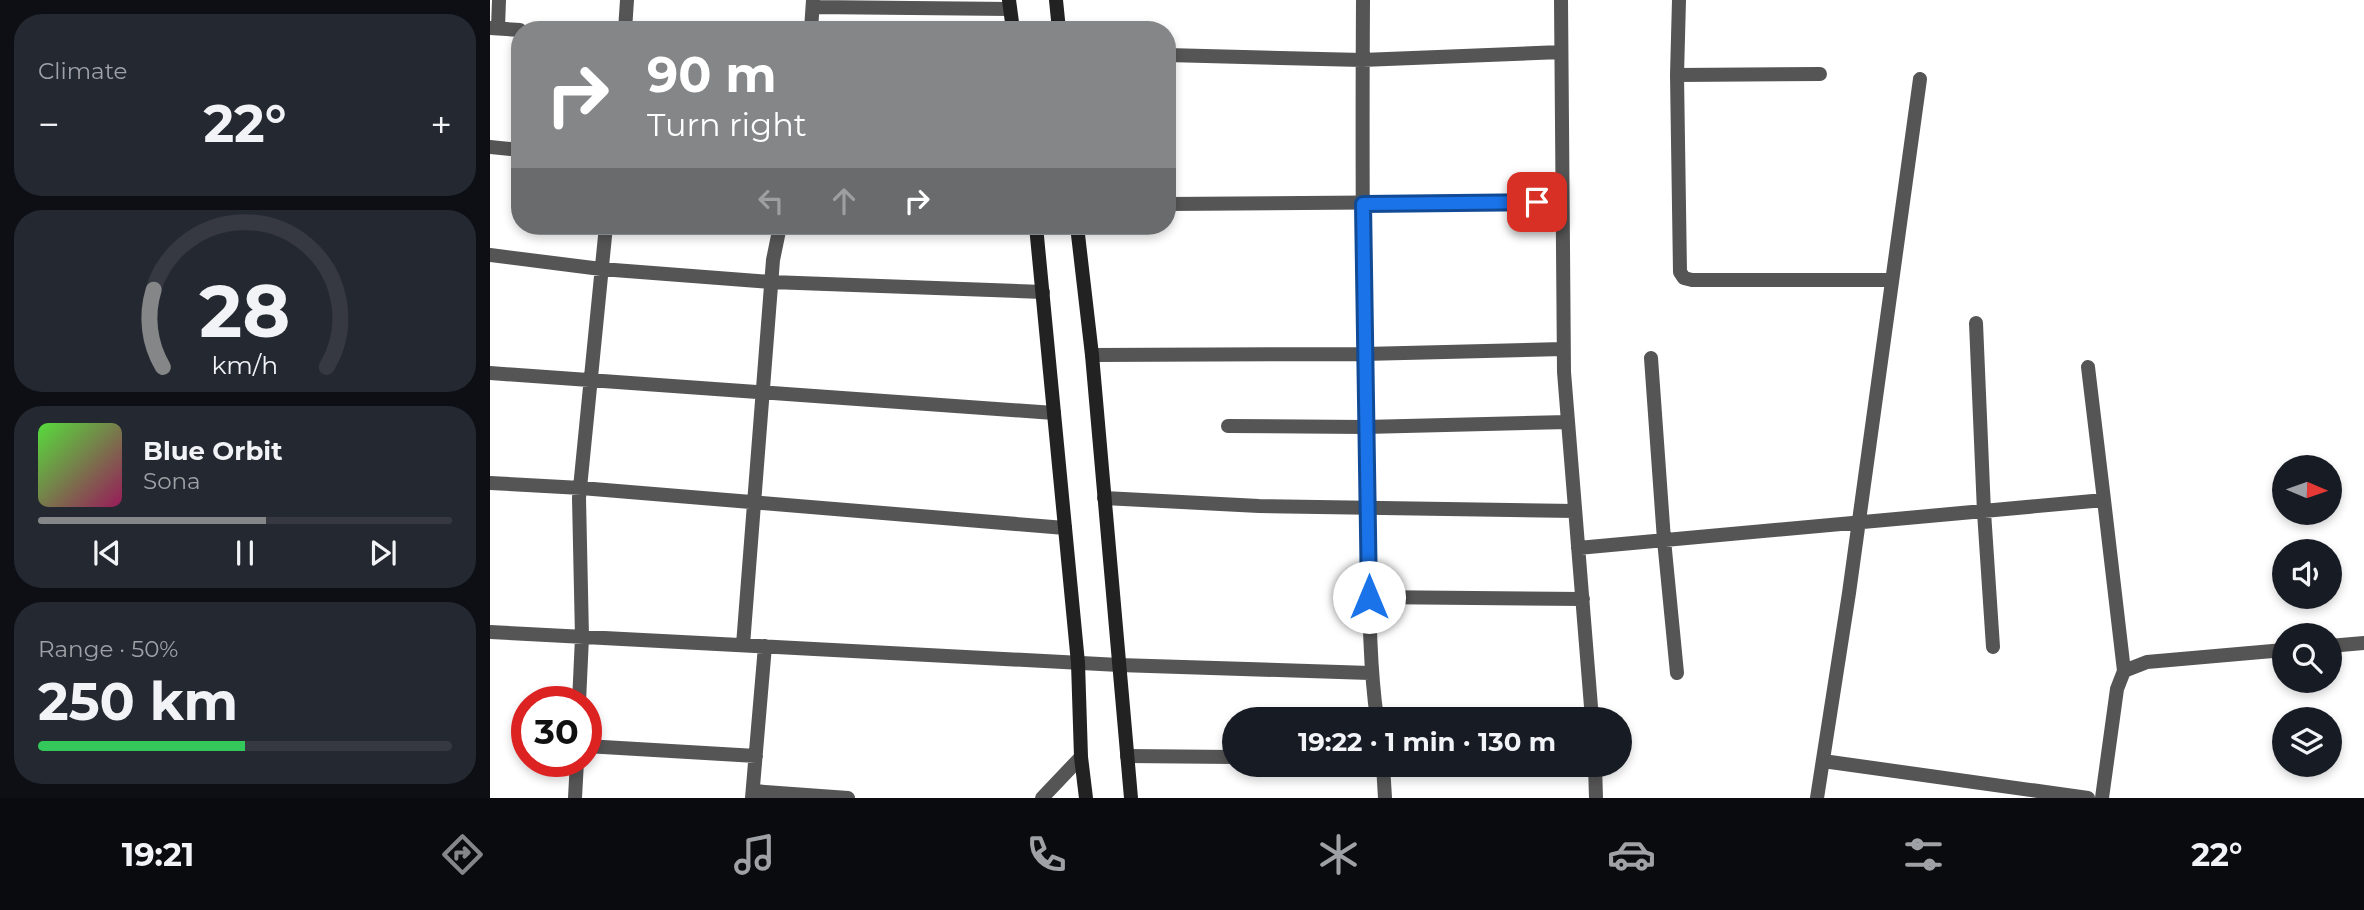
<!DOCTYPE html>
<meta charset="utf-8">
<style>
body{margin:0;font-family:Montserrat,sans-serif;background:#242831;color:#f1f3f6;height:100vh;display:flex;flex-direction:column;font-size:26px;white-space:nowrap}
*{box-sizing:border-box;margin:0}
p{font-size:23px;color:#9ea1a6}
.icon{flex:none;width:38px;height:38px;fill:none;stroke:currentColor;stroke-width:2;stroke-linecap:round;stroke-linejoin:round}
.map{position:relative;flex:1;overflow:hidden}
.details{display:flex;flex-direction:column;gap:14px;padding:14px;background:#0d0f14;width:490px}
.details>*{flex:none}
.top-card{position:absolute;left:21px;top:21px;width:665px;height:214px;border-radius:28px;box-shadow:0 4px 10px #0003;background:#858687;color:#fff;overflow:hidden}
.needle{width:46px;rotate:92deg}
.fabs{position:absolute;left:1782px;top:455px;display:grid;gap:14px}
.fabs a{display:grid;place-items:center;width:70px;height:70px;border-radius:50%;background:#171b24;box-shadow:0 4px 10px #0003;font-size:35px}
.speed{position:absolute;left:21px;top:686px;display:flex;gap:14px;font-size:35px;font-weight:700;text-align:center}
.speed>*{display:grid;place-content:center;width:91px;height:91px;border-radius:50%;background:#171b24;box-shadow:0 4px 10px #0003;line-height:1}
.speed .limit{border:10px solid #d22;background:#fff;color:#111}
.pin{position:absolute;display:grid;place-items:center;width:60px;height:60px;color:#fff;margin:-30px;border-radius:14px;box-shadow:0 4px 10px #0006}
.me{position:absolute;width:77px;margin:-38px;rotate:0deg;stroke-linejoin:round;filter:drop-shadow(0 0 5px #0008)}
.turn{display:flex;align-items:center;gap:24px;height:147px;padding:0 21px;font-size:32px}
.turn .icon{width:91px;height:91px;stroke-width:2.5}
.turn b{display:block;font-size:49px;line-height:60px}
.lanes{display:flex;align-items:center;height:66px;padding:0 21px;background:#0003;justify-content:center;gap:35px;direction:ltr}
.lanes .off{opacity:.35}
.big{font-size:52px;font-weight:700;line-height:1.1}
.details .widget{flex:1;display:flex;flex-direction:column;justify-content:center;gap:10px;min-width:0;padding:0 24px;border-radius:28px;background:#242831}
.details .dial{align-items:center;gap:0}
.dial svg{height:182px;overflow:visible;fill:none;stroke:#363941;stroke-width:7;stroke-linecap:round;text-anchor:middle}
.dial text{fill:#f1f3f6;stroke:none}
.song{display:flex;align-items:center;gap:21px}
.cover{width:84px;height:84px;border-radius:10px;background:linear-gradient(135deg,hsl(110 70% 55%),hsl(330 70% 35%))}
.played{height:7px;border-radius:4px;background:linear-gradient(90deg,#858687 55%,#363941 55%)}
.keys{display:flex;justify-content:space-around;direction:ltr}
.heat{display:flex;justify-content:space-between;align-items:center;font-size:38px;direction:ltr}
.charge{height:10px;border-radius:5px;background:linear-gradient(90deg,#34c759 50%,#363941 0)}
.trip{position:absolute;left:732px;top:707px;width:410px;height:70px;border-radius:35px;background:#171b24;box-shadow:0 4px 10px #0003;font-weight:700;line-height:70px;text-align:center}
.menu{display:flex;height:112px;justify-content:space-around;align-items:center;background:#090b0e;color:#9ea1a6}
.menu .icon{width:49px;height:49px}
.menu .active{color:#858687}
.menu b{font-size:32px;color:#f1f3f6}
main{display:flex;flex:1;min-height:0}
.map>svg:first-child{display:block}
</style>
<main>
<section class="details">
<div class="widget"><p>Climate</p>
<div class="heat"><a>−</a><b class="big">22°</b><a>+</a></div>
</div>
<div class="widget dial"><svg viewBox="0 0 100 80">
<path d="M14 69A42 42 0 1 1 86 69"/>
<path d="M14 69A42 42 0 0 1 10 35" stroke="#858687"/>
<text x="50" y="56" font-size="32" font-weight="700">28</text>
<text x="50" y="72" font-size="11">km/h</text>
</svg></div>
<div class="widget">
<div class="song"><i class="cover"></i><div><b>Blue Orbit</b><p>Sona</p></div></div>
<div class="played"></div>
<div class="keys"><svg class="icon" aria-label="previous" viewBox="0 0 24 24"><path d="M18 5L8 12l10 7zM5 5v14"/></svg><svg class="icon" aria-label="pause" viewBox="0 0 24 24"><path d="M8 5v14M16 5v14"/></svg><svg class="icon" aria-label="next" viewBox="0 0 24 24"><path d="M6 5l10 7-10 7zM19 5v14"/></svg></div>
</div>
<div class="widget"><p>Range · 50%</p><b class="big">250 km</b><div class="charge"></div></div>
</section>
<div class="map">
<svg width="1874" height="798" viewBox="0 0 1874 798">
<rect width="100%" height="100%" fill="#fff"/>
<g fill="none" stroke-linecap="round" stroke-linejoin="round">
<!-- minor -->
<path stroke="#555" stroke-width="14" d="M873,0C872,168 872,335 878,503C880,575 877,647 887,719
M1071,0L1074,372L1102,719
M1189,0L1187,75L1190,272L1194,278L1202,280H1402
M323,7L520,9
M0,28L30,30
M8,28L9,0
M135,30L137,0
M321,30L323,0
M677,55L872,60L1071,52
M1187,75L1330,74
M0,147L30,150
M677,204L1072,201
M0,255L111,269L281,282L553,292
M1486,323L1494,512L1503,647
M602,355L874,354L1073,349
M1161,358L1174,540L1187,673
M1598,367L1614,500
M0,373L564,413
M738,426L875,427L1078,422
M0,483L91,488L575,528
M614,498L769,506L1085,511
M1088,548L1614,500L1634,671
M879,597L1093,599
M0,632L629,665L880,673
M253,645L283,260L290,226
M1839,646L1874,643
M89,702L92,637L89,498L116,226
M96,746L266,756
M637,756L744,757
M1333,761L1598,798
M893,765L895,798
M1105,765L1106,798
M263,791L358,798
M85,798L87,761
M262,798L275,646
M552,798L591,757
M1327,798L1359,593L1430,79
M1612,798L1627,689L1634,671L1657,662L1794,650"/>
<!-- secondary -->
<path stroke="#222" stroke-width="14" d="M519,0L523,30
M566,0L569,30
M546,226L588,663L591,757L596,798
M587,226L602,355L641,798"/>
</g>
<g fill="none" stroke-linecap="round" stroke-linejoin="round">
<defs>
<path id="route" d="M879,597L873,204L1047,202"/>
</defs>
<!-- route casing -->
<use href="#route" stroke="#114b97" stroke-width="18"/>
<!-- route -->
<use href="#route" stroke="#1a73e8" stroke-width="12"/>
</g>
</svg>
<div class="fabs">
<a><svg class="needle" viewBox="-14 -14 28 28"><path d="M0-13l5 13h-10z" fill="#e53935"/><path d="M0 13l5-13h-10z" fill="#9ea1a6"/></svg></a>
<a><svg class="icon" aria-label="sound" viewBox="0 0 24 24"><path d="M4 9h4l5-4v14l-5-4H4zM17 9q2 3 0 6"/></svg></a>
<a><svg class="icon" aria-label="search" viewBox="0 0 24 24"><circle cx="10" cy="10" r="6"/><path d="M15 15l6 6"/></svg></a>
<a><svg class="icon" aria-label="layers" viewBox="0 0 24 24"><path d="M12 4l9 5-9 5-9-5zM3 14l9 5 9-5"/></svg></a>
</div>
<div class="speed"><div class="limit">30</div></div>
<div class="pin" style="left:1047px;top:202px;background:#d93025"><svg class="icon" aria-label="arrive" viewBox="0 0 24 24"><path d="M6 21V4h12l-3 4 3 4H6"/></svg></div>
<svg class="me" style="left:879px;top:597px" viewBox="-20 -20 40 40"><circle r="19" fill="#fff"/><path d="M0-13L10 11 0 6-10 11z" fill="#1a73e8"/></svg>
<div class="trip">19:22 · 1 min · 130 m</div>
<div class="top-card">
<div class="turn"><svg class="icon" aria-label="right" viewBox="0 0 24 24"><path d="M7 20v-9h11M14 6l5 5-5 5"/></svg><div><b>90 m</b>Turn right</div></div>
<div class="lanes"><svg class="icon off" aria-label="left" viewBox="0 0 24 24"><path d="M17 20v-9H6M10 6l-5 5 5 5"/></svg><svg class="icon off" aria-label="ahead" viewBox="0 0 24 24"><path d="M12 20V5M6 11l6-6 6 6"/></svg><svg class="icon" aria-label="right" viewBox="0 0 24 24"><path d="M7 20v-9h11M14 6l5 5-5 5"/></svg></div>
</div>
</div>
</main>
<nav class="menu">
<b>19:21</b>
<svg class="icon active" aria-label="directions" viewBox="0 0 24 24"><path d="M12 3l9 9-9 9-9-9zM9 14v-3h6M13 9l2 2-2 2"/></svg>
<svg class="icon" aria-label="music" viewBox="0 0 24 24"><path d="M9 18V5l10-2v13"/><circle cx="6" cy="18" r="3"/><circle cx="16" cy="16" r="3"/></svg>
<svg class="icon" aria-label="phone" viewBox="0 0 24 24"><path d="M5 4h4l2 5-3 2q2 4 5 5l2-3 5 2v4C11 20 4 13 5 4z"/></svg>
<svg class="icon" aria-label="climate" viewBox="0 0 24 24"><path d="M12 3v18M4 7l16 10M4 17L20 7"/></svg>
<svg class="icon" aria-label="car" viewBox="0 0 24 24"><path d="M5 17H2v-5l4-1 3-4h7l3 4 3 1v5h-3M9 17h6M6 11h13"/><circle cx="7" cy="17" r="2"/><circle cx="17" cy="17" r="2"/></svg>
<svg class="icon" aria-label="filters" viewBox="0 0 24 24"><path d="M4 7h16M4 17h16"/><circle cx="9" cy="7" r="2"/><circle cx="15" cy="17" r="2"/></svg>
<b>22°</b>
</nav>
